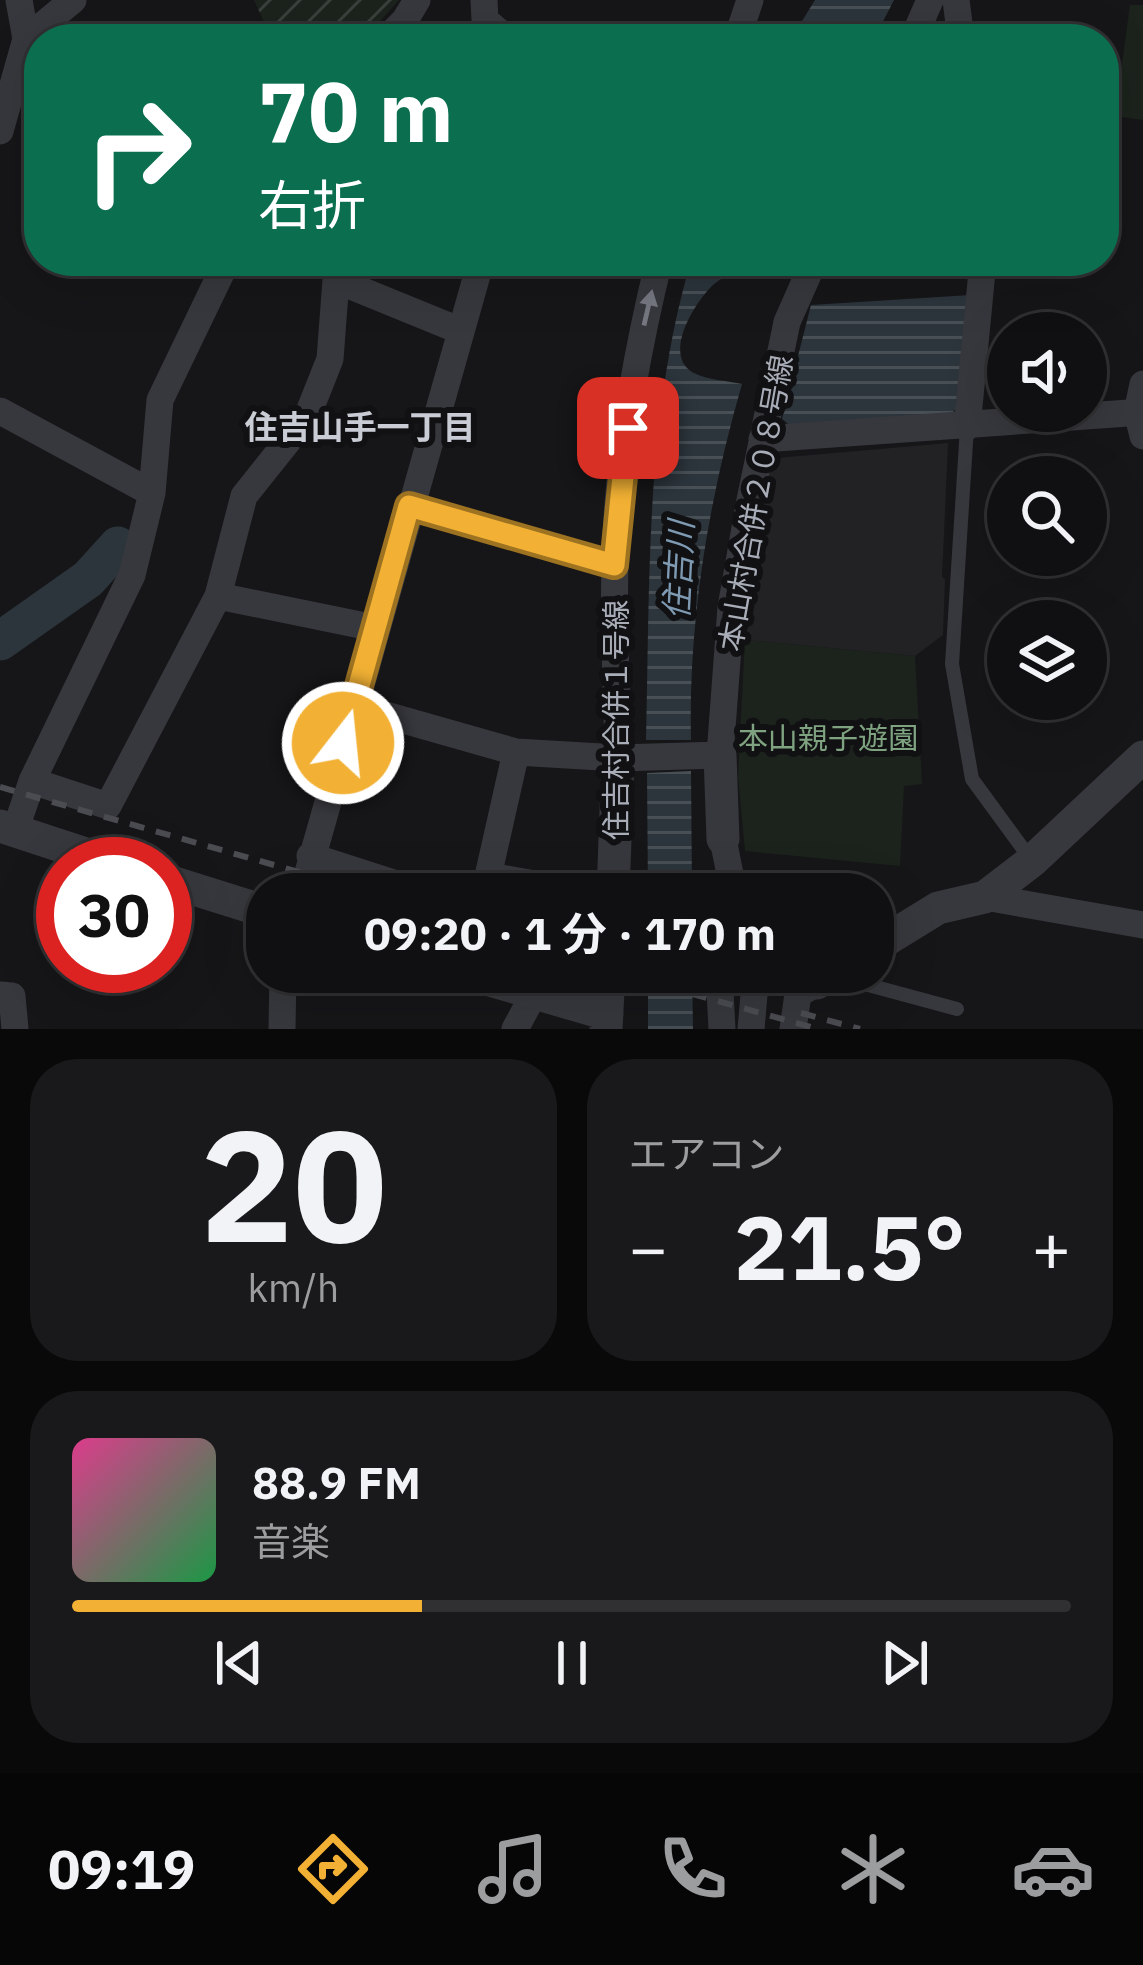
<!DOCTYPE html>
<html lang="ja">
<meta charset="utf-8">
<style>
body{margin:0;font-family:"IBM Plex Sans","Noto Sans JP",sans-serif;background:#19191b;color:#f1f3f6;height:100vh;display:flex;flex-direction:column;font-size:45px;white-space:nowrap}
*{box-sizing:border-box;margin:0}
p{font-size:39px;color:#9c9d9f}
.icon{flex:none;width:66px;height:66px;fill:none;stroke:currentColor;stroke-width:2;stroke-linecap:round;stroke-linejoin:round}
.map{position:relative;height:1029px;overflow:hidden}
.panel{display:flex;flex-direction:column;gap:30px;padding:30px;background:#09090a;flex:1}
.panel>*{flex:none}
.hud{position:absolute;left:24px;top:24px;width:1095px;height:252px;border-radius:48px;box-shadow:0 12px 48px #0002,0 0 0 3px #303032;background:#0b6e4f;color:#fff;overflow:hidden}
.controls{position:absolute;left:987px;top:312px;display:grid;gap:24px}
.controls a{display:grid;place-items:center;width:120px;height:120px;border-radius:50%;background:#101012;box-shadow:0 12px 48px #0002,0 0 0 3px #303032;font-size:60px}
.speed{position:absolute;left:36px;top:837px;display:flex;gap:24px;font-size:60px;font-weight:700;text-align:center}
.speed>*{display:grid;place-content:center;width:156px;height:156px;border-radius:50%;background:#101012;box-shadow:0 12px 48px #0002,0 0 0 3px #303032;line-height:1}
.speed .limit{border:18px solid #d22;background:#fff;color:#111}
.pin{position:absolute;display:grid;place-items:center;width:102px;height:102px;color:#fff;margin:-51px;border-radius:24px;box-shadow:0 6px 18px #0006}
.me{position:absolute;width:132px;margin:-66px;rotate:16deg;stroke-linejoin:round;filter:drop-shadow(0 0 9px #0008)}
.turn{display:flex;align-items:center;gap:42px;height:252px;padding:0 36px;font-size:54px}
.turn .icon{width:156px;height:156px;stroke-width:2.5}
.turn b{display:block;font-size:84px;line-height:102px}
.big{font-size:90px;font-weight:700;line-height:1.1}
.panel .card{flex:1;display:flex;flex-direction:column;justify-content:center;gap:18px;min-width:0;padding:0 42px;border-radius:48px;background:#19191b}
.panel .dial{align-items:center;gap:0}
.dial b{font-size:156px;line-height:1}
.song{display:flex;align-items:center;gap:36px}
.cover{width:144px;height:144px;border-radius:18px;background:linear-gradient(135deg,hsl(330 70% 55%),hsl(140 70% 35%))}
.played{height:12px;border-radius:6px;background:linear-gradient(90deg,#f2b134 35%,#303032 35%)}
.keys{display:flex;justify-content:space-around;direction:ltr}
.heat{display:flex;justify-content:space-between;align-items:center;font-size:66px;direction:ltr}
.panel .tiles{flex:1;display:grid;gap:30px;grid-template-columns:1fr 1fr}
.card:last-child{grid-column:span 2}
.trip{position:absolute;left:246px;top:873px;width:648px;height:120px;border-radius:48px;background:#101012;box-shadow:0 12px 48px #0002,0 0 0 3px #303032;font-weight:700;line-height:120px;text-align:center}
.tab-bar{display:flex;height:192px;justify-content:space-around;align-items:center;background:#060607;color:#9c9d9f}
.tab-bar .icon{width:84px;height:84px}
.tab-bar .on{color:#f2b134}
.tab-bar b{font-size:54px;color:#f1f3f6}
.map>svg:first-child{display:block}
</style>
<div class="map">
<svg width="1143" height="1029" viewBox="0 0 1143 1029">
<defs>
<pattern id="garden-furrows" width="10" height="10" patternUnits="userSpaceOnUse" patternTransform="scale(3)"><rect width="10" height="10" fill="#1c231d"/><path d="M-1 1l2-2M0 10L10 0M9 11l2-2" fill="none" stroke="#3a403c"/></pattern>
<pattern id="water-rules" width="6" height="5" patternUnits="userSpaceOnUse" patternTransform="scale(3)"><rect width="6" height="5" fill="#2c353c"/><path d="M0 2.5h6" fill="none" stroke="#485056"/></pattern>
</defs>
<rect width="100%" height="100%" fill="#161618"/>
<!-- built -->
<path fill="#222225" d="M948,443L942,577L945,579L943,635L915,656L745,640L769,468L777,458Z"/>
<!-- green -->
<path fill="#1c231d" d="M1130,5H1143V120L1115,116Z
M745,640L915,656L922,784L904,786L900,866L745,851L738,776Z"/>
<!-- garden -->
<path fill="url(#garden-furrows)" d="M254,0H399L364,39H272Z"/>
<!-- water -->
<path fill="url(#water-rules)" d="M815,0H894L874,39H791Z
M691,261H764L743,263C734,274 723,276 713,285C694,303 660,358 696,374C709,380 728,381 742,384C709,498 688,621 691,740H646C650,579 645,417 691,261Z
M971,295L960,405L950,415L795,429L782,419L811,305Z
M691,771L692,894H648L647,773Z
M648,972H692L693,1029H648Z"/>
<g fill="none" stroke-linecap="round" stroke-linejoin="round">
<!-- river -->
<path stroke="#2c353c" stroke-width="39" d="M0,641L88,579L118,546"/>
<!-- service -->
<path stroke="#37383d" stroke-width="14" d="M967,427L952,664L972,779L1032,861
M835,976L957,1009"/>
<!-- minor -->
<path stroke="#37383d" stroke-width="27" d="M484,0L485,20L507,39
M956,0L961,39
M26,39L73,0
M386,39L405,20L417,0
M737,39L750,0
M913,39L930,0
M0,131L26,39L19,0
M1143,384L1137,412L1143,436
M0,411L152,493
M967,427L983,261
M762,439L1143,412
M409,506L614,565
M218,596L375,628
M354,706L516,752L484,894
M516,752L618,758L720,755L731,607L750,500L787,322L814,261
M618,758C617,693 613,628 615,563C617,462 635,359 659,261
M32,781L108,806L218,596L244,496L307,417L330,359L336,280L461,331
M15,831L32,781L132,575L152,493L160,400L227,261
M723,839L734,894
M310,856L428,894
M490,876L590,894
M302,894L481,261
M985,897L1143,925
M719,972L722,1029
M745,972L817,983
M0,995L12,996L15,1029
M282,1029L283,972
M515,1029L534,994
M751,1029L756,972
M793,1029L798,994L817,983"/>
<!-- tertiary -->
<path stroke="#37383d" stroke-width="33" d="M720,755L723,839
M0,826L116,864
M165,880L267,912
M613,894L618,758
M873,948L938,908L985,897L1032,861L1143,757
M462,972L607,1014
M817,983L834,972
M606,1029L609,972"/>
<!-- rail -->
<path stroke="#4a4c52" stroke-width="6" stroke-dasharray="15 12" stroke-linecap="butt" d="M0,787L376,894
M614,972L818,1029
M801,1013L860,1029"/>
</g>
<!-- one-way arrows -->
<defs><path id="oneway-solid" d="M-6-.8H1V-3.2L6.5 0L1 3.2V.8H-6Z" transform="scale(3)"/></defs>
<use fill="#757881" href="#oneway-solid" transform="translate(648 308) rotate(-77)"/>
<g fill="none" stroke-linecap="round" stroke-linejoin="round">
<defs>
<path id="route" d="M343,743L409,506L614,565L628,428"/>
</defs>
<!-- route casing -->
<use href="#route" stroke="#9d7322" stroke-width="30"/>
<!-- route -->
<use href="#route" stroke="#f2b134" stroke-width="21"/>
</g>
<g text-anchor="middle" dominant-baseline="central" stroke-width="12" stroke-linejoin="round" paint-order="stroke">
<!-- street labels -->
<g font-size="30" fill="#a8adb8" stroke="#111113">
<text transform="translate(755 503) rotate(-80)">本山村合併２０８号線</text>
<text transform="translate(615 720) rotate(-90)">住吉村合併１号線</text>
</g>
<!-- park labels -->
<g font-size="30" fill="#7fa381" stroke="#111113">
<text x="828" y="737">本山親子遊園</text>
</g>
<!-- neighbourhood labels -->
<g font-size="33" font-weight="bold" fill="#c9ccd4" stroke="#111113">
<text x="360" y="426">住吉山手一丁目</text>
</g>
<!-- water labels -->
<g font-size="33" font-style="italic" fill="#7f9bb3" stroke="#111113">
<text transform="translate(678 570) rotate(-87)">住吉川</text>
</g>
</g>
</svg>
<div class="controls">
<a><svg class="icon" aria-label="sound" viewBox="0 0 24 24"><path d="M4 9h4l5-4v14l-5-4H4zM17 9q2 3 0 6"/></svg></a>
<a><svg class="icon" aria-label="search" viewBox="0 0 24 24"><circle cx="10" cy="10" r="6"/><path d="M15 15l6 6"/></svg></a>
<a><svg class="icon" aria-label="layers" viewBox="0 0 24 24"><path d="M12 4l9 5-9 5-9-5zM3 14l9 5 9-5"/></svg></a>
</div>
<div class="speed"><div class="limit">30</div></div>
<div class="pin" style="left:628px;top:428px;background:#d93025"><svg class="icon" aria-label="arrive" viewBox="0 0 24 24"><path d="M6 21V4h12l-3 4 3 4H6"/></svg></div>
<svg class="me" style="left:343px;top:743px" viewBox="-20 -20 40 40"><circle r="17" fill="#f2b134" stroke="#fff" stroke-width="3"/><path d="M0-11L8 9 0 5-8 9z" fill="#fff"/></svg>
<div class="trip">09:20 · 1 分 · 170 m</div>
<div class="hud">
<div class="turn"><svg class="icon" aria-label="right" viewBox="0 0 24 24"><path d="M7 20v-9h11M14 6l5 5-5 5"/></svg><div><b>70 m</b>右折</div></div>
</div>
</div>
<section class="panel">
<div class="tiles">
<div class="card dial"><b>20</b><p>km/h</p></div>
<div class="card"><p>エアコン</p>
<div class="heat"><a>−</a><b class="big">21.5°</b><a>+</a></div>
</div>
<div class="card">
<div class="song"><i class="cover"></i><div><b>88.9 FM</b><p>音楽</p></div></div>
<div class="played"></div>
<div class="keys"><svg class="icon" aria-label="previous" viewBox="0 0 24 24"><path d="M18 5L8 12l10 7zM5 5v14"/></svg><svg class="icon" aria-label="pause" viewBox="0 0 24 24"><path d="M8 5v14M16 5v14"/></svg><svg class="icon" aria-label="next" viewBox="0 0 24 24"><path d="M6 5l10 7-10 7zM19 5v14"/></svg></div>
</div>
</div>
</section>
<nav class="tab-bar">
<b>09:19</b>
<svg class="icon on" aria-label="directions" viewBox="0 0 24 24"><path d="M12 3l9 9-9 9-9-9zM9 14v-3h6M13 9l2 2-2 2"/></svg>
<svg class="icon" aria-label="music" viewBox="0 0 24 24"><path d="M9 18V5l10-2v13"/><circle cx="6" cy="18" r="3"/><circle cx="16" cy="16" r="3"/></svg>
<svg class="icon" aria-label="phone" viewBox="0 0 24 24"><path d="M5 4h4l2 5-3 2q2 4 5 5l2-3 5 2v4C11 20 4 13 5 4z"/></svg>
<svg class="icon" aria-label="climate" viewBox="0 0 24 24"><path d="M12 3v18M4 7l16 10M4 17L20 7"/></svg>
<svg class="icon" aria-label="car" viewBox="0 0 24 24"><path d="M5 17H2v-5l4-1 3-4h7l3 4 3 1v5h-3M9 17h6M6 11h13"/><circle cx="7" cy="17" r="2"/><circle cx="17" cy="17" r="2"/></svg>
</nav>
